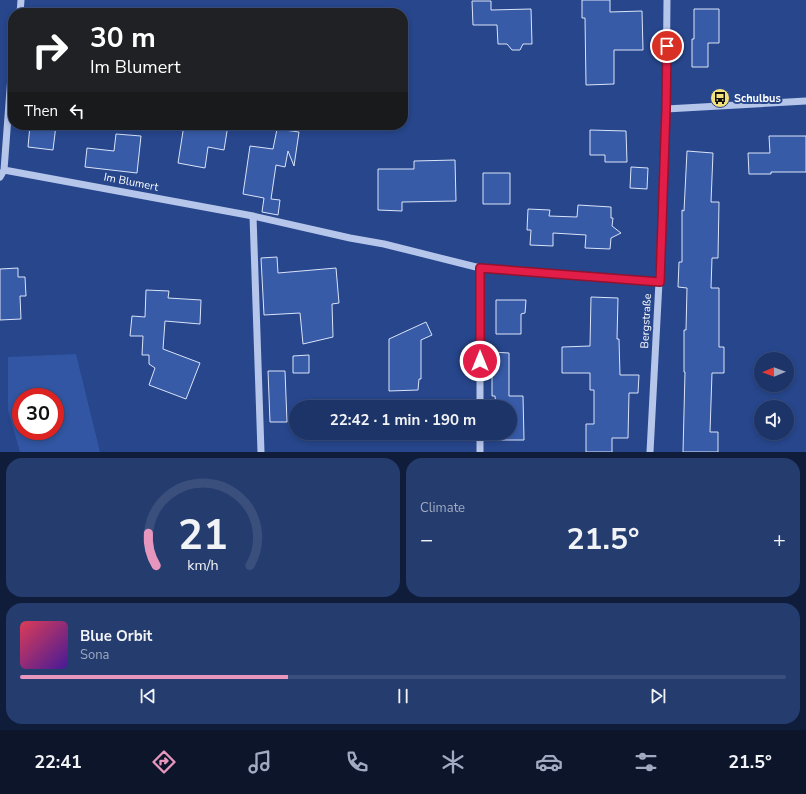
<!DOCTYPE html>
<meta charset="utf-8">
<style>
body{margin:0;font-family:"Nunito Sans",sans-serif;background:#253c6f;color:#f1f3f6;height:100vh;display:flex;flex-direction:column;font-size:15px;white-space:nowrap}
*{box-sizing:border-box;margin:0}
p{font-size:13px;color:#a0aac0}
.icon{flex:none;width:22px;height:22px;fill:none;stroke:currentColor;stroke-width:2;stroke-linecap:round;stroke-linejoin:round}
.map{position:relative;height:452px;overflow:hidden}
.sheet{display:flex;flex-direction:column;gap:6px;padding:6px;background:#101d3a;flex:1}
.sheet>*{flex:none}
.banner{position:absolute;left:8px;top:8px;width:400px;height:122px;border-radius:16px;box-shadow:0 2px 6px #0003,0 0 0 1px #3b4f7d;background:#202124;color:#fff;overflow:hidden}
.needle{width:26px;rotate:269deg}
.controls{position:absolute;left:754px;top:352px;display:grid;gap:8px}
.controls a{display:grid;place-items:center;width:40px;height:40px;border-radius:50%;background:#1d3469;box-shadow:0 2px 6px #0003,0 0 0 1px #3b4f7d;font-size:20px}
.speed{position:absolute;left:12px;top:388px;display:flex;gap:8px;font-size:20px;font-weight:700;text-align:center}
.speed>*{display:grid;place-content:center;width:52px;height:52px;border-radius:50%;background:#1d3469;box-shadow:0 2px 6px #0003,0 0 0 1px #3b4f7d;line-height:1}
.speed .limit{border:6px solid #d22;background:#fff;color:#111}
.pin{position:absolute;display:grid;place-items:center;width:34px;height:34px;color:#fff;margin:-17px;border:2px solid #fff;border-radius:50%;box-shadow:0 1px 4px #0007}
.me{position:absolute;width:44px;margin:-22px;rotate:0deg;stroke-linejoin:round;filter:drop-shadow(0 0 3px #0008)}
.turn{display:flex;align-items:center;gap:14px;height:84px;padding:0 16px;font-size:18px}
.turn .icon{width:52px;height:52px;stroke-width:2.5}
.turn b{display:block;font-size:28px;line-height:34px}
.then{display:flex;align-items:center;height:38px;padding:0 16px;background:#0003;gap:8px;font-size:15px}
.big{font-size:30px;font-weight:700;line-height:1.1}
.sheet .card{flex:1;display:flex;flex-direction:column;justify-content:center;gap:6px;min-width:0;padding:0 14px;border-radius:16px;background:#253c6f}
.sheet .dial{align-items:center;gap:0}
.dial svg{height:104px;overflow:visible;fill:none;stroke:#3b4f7d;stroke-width:7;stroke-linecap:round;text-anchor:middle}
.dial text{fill:#f1f3f6;stroke:none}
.song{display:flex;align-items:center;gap:12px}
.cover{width:48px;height:48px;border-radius:6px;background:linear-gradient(135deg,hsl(350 70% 55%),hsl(260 70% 35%))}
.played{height:4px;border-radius:2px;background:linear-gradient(90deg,#e797bd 35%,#3b4f7d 35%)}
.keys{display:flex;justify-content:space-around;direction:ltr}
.heat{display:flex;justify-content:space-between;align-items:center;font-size:22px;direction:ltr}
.sheet .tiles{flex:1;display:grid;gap:6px;grid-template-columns:1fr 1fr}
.card:last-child{grid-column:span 2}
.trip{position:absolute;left:289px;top:400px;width:228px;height:40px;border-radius:20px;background:#1d3469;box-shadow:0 2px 6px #0003,0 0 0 1px #3b4f7d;font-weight:700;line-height:40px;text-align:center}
.tab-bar{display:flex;height:64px;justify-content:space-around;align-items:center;background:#0c152a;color:#a0aac0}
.tab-bar .icon{width:28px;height:28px}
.tab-bar .current{color:#e797bd}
.tab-bar b{font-size:18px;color:#f1f3f6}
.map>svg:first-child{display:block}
</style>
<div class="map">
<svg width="806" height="452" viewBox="0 0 806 452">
<rect width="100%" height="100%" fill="#27468c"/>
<!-- green -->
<path fill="#3256a3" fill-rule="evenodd" d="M76,354L100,452H20L8,410V357ZM21,397H55V431H21Z"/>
<!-- building -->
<path fill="#385ba8" stroke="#dae4f8" d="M582,0H610V12L642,11L643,50H614V84L586,85L585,18H582Z
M472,1H491V10L531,9L532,44H523L520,50H512L507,44H498L497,25H473Z
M694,9H719V43H708V67H692V39H694Z
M30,125H56L53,150L28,147Z
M184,125H228L224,150L208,147L205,168L178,163Z
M277,129L299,132L294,166L288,151L285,167L276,165L271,199L280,200L278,215L262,212L264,198L243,194L250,146L273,149Z
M590,130L626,131L627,162H605V155H590Z
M116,134L141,136L137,173L85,167L87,148L114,151Z
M769,136H806V172H771V174H749L748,153H770Z
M687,151L713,153L711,202H719L718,258H712L711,288H719V347H724V373H712L710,432H718V452H683L685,372H684V330H686L687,288L678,287L679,262H682V210L684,211Z
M455,160L456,201L402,202V211L378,210V169H414V161Z
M631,167L648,168L647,189L630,188Z
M483,173H510V204H483Z
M578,205L611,207V218H613L612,226L621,233L611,238L610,249L585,248L586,235L553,233V246L530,245L531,230H527L528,209L550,210L549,216L577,217Z
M277,257L278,273L336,268L339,303L332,304L333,337L303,344L300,313L264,315L261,258Z
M18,268V277H25L26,296H20L21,319L0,320V269Z
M146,290L169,291L168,298L201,300L200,324L165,321L163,349L200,363L186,399L149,385L155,368L149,364V355H142L143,336H130L132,316L145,317Z
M591,297L618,298L617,339H619L620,375H639L638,393H629L628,438H612V452H586V424H594V390H590V373H562V347L590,346Z
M496,300H526L525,313L521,314V334H496Z
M426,322L432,335L421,340V379H419L418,390L389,391V339Z
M492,352L509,353V396H523L524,440H496V433H510V407H496L495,396H492Z
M309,355V373H293V356Z
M268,371H285L287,422H270Z"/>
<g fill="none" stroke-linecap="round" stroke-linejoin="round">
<!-- minor -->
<path stroke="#b6c6ea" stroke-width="7" d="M20,13L21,0
M666,109L806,101
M4,170L11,76L13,62
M0,177L4,170L253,216L350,238L384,244L480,268L659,282
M253,216L261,452
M480,268V407
M480,433V452
M650,452L659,282L666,109L667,0"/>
</g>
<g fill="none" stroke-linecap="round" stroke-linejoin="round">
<defs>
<path id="route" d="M480,361V268L660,282L666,109L667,46"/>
</defs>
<!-- route casing -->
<use href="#route" stroke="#92132f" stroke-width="10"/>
<!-- route -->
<use href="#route" stroke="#e11d48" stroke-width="7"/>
</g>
<!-- icons -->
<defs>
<symbol id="bus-disc" viewBox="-11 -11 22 22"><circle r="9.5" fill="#f2e07b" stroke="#27468c"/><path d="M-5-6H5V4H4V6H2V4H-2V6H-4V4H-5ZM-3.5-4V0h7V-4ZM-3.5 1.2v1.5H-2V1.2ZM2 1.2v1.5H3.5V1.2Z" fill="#111"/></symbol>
</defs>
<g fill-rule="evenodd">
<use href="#bus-disc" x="709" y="87" width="22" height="22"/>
</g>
<g text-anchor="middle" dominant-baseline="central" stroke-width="4" stroke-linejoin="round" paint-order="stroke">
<!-- poi labels -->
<g font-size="11" font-weight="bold" fill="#fff" stroke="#27468c" text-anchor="start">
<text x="734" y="98">Schulbus</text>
</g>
<!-- street labels -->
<g font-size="11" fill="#fff" stroke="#27468c">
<text transform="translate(131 182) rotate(11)">Im Blumert</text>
<text transform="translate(646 321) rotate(-87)">Bergstraße</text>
</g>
</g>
</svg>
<div class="controls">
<a><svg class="needle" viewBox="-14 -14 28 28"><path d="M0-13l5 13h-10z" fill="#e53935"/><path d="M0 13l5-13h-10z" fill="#a0aac0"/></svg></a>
<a><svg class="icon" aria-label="sound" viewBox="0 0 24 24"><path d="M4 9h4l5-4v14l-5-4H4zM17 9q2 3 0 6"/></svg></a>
</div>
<div class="speed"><div class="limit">30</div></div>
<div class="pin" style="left:667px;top:46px;background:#d93025"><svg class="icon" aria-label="arrive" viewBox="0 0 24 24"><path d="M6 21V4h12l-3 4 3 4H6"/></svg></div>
<svg class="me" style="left:480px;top:361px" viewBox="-20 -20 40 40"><circle r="17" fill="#e11d48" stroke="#fff" stroke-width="3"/><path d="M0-11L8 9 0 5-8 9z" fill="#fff"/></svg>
<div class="trip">22:42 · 1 min · 190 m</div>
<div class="banner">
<div class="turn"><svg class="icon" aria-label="right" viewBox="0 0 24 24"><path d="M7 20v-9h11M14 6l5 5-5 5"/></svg><div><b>30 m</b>Im Blumert</div></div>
<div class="then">Then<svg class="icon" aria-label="left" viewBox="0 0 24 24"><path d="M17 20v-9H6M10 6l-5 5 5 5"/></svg></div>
</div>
</div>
<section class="sheet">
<div class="tiles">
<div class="card dial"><svg viewBox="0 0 100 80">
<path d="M14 69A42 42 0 1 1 86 69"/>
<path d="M14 69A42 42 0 0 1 8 44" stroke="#e797bd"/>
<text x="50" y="56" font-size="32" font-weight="700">21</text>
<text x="50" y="72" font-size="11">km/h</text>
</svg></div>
<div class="card"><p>Climate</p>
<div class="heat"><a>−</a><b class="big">21.5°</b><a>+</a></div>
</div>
<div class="card">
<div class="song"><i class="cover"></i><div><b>Blue Orbit</b><p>Sona</p></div></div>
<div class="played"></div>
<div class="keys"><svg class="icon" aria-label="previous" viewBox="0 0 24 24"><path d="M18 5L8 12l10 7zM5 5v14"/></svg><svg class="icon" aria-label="pause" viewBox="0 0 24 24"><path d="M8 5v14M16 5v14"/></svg><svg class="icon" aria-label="next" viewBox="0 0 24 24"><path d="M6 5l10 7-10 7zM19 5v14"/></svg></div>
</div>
</div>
</section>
<nav class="tab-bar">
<b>22:41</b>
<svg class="icon current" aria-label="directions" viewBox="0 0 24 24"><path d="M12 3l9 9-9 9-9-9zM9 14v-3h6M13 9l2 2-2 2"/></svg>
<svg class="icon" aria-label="music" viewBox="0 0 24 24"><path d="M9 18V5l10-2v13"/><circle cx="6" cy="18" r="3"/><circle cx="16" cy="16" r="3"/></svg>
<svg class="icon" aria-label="phone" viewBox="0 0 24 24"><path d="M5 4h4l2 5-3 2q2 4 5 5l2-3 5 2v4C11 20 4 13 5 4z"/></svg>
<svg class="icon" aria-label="climate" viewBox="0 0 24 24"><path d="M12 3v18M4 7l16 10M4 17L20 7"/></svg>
<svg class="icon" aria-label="car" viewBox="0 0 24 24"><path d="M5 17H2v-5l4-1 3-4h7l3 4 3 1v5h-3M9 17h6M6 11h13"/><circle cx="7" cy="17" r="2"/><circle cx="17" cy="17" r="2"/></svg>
<svg class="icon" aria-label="filters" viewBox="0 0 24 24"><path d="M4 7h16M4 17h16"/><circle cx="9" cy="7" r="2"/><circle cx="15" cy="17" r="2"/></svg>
<b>21.5°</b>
</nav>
